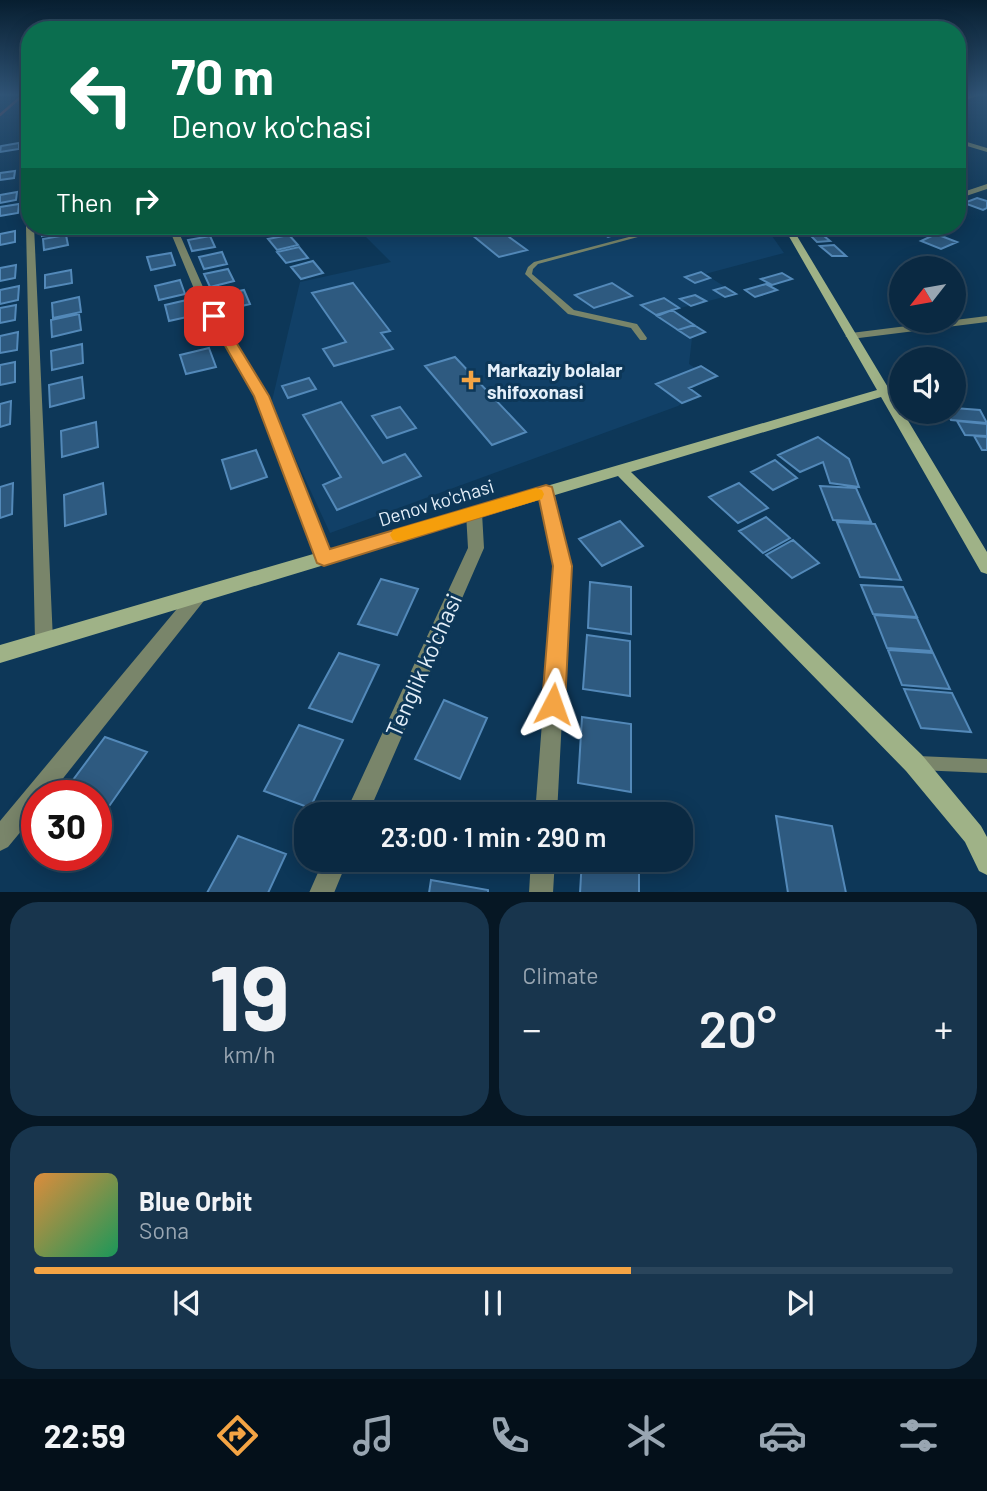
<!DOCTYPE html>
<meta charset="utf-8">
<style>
body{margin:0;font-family:Barlow,sans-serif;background:#18354d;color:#f1f3f6;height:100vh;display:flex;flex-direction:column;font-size:26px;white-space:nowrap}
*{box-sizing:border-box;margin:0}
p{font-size:23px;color:#99a6b2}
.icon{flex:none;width:38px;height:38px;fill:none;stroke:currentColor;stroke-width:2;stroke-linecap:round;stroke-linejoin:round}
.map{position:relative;height:892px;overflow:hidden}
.panel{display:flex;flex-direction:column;gap:10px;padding:10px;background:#061724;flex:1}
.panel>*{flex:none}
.hud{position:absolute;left:21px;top:21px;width:945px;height:214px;border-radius:28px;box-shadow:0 4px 18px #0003,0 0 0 2px #2a455b;background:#0b6e4f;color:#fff;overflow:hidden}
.needle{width:46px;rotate:239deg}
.tools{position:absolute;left:889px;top:256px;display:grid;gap:14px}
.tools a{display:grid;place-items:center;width:77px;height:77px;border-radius:50%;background:#0a2942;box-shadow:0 4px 18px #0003,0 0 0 2px #2a455b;font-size:35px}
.speed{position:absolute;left:21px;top:780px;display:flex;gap:14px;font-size:35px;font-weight:700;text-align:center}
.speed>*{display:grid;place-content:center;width:91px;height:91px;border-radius:50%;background:#0a2942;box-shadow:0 4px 18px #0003,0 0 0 2px #2a455b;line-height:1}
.speed .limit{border:10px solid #d22;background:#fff;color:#111}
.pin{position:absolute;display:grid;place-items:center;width:60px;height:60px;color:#fff;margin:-30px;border-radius:14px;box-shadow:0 4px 10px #0006}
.me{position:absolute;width:77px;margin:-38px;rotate:4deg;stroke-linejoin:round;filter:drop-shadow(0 0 5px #0008)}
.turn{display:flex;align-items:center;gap:24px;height:147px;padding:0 35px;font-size:32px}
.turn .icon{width:91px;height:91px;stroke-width:2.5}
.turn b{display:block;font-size:49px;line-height:60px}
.then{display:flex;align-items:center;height:66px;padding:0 35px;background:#0003;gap:14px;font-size:26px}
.big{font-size:52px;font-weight:600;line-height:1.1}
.panel .tile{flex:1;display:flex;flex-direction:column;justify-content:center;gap:10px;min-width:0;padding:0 24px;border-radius:28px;background:#18354d}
.panel .dial{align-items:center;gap:0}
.dial b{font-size:91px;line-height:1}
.song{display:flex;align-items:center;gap:21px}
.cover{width:84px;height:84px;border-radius:10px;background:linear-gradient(135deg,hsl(30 70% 55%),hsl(150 70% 35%))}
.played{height:7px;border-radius:4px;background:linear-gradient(90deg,#f4a444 65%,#2a455b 65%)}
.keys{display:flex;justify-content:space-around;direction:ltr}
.heat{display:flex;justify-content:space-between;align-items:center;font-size:38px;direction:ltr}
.panel .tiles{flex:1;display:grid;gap:10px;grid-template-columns:1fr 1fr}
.tile:last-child{grid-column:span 2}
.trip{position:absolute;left:294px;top:802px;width:399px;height:70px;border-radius:28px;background:#0a2942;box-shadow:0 4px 18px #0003,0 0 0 2px #2a455b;font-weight:600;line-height:70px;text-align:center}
.tabs{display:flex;height:112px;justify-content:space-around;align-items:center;background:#04101a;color:#99a6b2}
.tabs .icon{width:49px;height:49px}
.tabs .current{color:#f4a444}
.tabs b{font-size:32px;color:#f1f3f6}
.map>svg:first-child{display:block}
</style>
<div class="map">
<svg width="987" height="893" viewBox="0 0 987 893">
<rect width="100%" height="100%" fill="#0d3758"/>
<!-- built -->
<path fill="#114067" d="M355,226H765L784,253L705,274L736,294L672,310L705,332L692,338L689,364L695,368L657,384L682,403L678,406L330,533L271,405L300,282L391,262Z"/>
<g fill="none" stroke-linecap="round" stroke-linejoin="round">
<!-- stream -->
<path stroke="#79404c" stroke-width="2.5" d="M0,115L23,95"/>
</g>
<!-- building -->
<path fill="#2e5a80" stroke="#5389b9" stroke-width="2" d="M19,143V149L0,152L1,146Z
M15,171L14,178L0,180V173Z
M17,192L16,200L0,203V195Z
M977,198L987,201V208L983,210L964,203Z
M19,204L18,213L0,216V207Z
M41,226H65V232L42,236Z
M129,226H152L154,230L132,234Z
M461,226H494L527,250L499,257Z
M590,226H613L624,232L608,237Z
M829,230L835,235L824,236L830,241L817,242L806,231Z
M15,231V242L0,245V234Z
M936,234L957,242L941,249L921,241Z
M66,235L68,245L44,250L43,239Z
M289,235L298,245L277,250L268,239Z
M210,236L215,247L192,251L188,240Z
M834,245L846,256H832L820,246Z
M299,247L308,258L286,263L277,252Z
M222,252L227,264L204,269L199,257Z
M171,253L175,265L151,270L147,257Z
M313,261L323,273L301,279L291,267Z
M16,265L15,278L0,281V268Z
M228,269L234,281L210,287L204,274Z
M71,270L72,283L45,288V275Z
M701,272L710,278L695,283L685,277Z
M782,273L792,279L772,285L761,279Z
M180,280L185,294L159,300L155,286Z
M353,283L390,331L381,333L393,349L334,366L323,349L346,342L312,293Z
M612,283L632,296L594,308L575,295Z
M766,284L777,290L755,297L745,290Z
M19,286L18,300L0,304V290Z
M725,287L736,294L725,297L714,290Z
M244,290L250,304L225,310L219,295Z
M695,295L706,301L691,306L680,299Z
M79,297L81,312L53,318L52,303Z
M664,298L679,308L656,315L641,305Z
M191,299L196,315L169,321L165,305Z
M16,305L15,320L0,323V308Z
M672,310L694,325L678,330L657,316Z
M79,314L81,330L52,337L51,320Z
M694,325L705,332L690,338L678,330Z
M18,332L17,350L0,353V336Z
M82,344L83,363L52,370L51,351Z
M209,348L216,367L186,374L180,355Z
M455,357L526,432L492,445L425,366Z
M15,362V382L0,385V365Z
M701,366L717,376L689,388L700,396L682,403L656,384Z
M82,377L84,398L50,407L49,385Z
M309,378L316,389L288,398L282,386Z
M11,401L10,424L0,427V404Z
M341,402L383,463L405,454L421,476L337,510L323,485L341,477L303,415Z
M400,407L416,428L387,438L372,416Z
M954,408L980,410L987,423L951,420L946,411H954Z
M957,421L987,424V436L965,435Z
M96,422L98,447L62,457L61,431Z
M974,436L987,437V450H982Z
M818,437L849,459L859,487L830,483L823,462L800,472L778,455Z
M256,450L267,477L231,489L222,460Z
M775,460L797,478L773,490L751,472Z
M13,483L12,514L0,518V487Z
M103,483L106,514L65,526L64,495Z
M739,483L768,508L738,523L709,497Z
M820,486L856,488L871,522L833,520Z
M766,517L790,538L763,553L739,531Z
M620,521L643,546L602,566L579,539Z
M837,522L875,524L901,580L860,577Z
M793,540L819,563L792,578L766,555Z
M381,579L418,589L397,635L358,624Z
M590,582L631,587V634L588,628Z
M861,585L903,587L917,617L873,614Z
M874,615L917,618L932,651L887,648Z
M587,635L630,641V696L583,689Z
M888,650L933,653L950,689L902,685Z
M339,653L379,665L352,722L309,708Z
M904,689L952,693L971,732L921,728Z
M444,700L487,718L460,779L415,759Z
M582,717L631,724V792L578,783Z
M299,725L343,740L310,808L264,791Z
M105,737L147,752L98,822L96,796H61Z
M776,816L832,826L846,893H788Z
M238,836L286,854L268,893H207Z
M582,859L639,868V893H580Z
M431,880L488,890V893H429Z"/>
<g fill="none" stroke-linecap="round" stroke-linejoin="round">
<!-- lane -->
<path fill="#79856a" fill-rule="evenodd" d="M644,233L649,234L538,264L533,269L532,274L574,310L637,324L647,338L646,340H640L631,328L568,314L525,274L528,267L534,262Z
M918,756L987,759V773L918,770L913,768L911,763L913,758Z"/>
<!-- street -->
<path fill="#79856a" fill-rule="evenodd" d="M970,95H980L957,103V99Z
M30,106V208L26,206L27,108Z
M957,139L987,148V152L957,143Z
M987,184V189L957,199V194Z
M30,223V226H34L53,640L51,646L44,648L37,646L35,640L26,226Z
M168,226H176L207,296L267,396L332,558L330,563L324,565L318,563L316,558L255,396L197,296Z
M987,316V322L851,339L845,336L851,333Z
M546,486L551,487L554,491L570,566L557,814H535L554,566L538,491L541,487Z
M474,507L480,509L482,513L484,548L368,814H345L468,548L466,513L468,509Z
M197,590L203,592L206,597L203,602L49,796H37V812L8,847L0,851V821L191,592Z
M324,859H348L334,893H309Z
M531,859H555L553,893H529Z"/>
<!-- secondary -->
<path fill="#9fb287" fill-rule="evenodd" d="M783,226H791L987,552V574L981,572L881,397L631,472L922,755L981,826L987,837V875L979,871L965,842L906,771L618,476L0,663V645L877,390Z"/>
</g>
<!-- sky -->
<linearGradient id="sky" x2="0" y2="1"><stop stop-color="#071e30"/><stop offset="0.43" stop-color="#2f5375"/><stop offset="1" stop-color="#2f5375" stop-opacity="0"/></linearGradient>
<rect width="987" height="220" fill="url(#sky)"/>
<!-- route -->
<path fill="#f4a444" stroke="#9f6b2c" stroke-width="2" d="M214,312L220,316L269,396L330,549L546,485L552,487L572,566L565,704L561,711L553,715L545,711L542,704L553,566L539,499L324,566L317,563L254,396L208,316Z"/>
<!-- slow -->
<path fill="#f59e0b" d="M536,488L542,490L544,494L542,499L399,542L393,540L390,535L393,530Z"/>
<!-- markers -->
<path fill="#f4a444" stroke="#0d3758" stroke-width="2.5" d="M467.5 369.5h7v7h7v7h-7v7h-7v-7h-7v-7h7z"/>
<g text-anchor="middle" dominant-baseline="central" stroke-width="6" stroke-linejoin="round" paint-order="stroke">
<!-- poi labels -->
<g font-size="19" font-weight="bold" fill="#e4eff9" stroke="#0d3758" text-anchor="start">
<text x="487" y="369">Markaziy bolalar<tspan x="487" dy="22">shifoxonasi</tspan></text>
</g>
<!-- street labels -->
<g font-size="19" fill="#e4eff9" stroke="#0d3758">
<text transform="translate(436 502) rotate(-17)">Denov ko'chasi</text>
</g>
<!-- near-street labels -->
<g font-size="23" fill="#e4eff9" stroke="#0d3758">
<text transform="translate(423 665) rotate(-66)">Tenglik ko'chasi</text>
</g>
</g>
</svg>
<div class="tools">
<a><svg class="needle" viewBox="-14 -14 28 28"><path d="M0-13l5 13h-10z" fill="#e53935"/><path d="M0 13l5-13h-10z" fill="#99a6b2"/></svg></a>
<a><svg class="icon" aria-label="sound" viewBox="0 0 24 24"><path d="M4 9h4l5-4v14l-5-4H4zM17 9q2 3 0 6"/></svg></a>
</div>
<div class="speed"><div class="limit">30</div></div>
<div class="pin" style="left:214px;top:316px;background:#d93025"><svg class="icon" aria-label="arrive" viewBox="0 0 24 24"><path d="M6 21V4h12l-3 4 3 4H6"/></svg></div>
<svg class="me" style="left:553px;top:704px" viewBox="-20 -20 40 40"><path d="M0-17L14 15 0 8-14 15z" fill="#f4a444" stroke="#fff" stroke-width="4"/></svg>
<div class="trip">23:00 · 1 min · 290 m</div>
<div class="hud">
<div class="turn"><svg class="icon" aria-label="left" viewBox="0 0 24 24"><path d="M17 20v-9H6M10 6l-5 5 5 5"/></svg><div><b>70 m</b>Denov ko'chasi</div></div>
<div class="then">Then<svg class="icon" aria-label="right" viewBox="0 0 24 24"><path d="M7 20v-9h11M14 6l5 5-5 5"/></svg></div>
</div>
</div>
<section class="panel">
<div class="tiles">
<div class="tile dial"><b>19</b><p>km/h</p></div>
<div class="tile"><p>Climate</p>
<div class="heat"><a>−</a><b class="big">20°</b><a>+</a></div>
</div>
<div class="tile">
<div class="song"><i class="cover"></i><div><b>Blue Orbit</b><p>Sona</p></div></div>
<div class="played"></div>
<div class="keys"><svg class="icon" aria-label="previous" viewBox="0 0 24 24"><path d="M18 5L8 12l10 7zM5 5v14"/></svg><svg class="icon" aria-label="pause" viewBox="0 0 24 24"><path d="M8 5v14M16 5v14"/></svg><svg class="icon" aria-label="next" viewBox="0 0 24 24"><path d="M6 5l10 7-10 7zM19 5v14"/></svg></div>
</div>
</div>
</section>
<nav class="tabs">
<b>22:59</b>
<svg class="icon current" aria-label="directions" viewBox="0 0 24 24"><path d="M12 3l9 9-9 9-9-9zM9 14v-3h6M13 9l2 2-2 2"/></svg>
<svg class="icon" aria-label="music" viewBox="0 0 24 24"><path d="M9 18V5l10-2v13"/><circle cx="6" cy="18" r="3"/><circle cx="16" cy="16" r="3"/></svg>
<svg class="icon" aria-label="phone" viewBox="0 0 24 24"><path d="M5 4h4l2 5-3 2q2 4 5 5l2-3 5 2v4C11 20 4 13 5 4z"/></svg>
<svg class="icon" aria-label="climate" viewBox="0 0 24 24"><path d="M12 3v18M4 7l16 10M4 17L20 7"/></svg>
<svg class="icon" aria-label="car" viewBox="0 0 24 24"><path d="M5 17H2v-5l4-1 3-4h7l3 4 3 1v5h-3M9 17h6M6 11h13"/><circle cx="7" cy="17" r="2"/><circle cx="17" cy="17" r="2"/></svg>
<svg class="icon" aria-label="filters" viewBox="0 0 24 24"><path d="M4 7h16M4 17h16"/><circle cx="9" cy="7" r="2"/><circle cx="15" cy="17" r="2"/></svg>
</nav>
